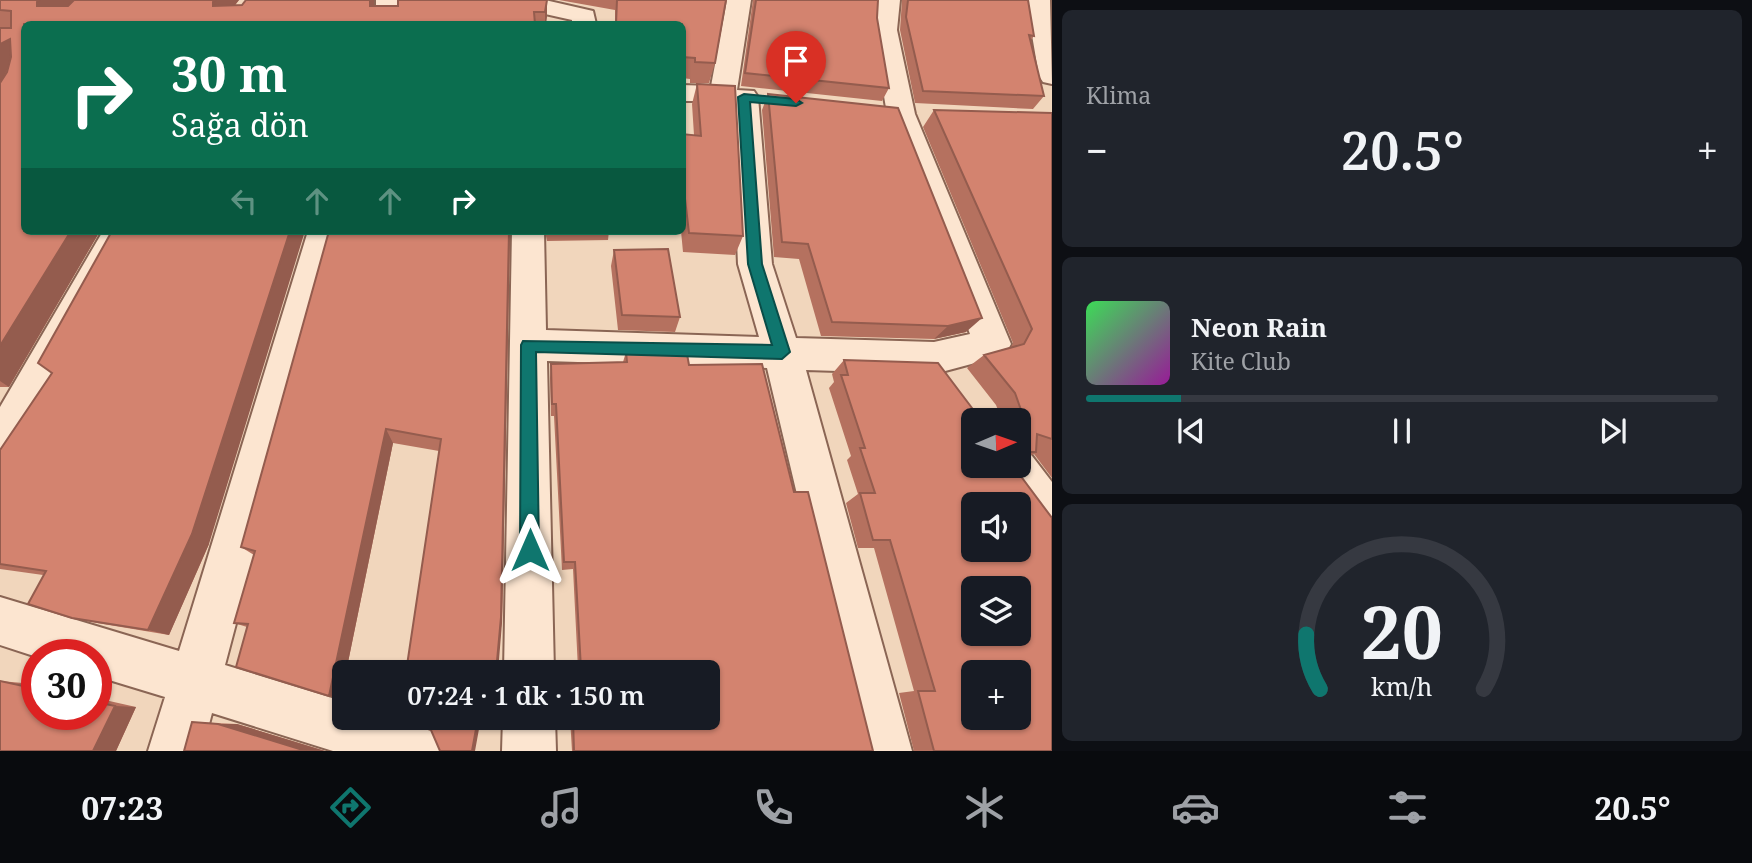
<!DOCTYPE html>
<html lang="tr">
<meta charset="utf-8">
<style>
body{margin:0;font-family:"Noto Serif",serif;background:#20242c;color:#f1f3f6;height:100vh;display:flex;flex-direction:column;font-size:26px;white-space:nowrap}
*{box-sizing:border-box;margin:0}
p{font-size:23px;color:#9ea1a6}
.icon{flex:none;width:38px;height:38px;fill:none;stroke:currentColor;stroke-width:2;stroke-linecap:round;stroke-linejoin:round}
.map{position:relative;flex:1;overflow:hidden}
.sheet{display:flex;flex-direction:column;gap:10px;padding:10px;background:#0d0f14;width:700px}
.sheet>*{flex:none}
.banner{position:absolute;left:21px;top:21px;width:665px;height:214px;border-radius:10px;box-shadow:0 2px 5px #0004;background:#0b6e4f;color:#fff;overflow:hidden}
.needle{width:46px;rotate:88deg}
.fabs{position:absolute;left:961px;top:408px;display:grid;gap:14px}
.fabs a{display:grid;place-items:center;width:70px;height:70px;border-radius:10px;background:#171b24;box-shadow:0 2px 5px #0004;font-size:35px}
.speed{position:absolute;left:21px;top:639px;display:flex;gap:14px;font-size:35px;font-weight:700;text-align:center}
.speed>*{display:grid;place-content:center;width:91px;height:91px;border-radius:50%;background:#171b24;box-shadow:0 2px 5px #0004;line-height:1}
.speed .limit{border:10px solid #d22;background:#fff;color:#111}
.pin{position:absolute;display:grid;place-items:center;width:60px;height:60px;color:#fff;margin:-72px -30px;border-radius:50% 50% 50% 0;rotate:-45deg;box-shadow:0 0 7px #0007}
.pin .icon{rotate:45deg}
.me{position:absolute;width:77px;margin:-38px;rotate:0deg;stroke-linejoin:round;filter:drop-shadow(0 0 5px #0008)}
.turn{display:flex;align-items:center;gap:24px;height:147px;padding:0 35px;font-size:32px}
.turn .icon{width:91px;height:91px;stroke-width:2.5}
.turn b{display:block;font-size:49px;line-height:60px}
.lanes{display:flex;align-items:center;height:66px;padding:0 35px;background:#0003;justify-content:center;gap:35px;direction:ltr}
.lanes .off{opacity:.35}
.big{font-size:52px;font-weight:600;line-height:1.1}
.sheet .tile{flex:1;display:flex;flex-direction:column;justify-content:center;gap:10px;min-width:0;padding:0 24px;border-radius:10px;background:#20242c}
.sheet .dial{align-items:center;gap:0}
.dial svg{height:182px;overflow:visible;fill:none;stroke:#363941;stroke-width:7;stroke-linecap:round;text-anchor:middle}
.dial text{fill:#f1f3f6;stroke:none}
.song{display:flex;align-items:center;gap:21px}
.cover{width:84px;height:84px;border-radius:10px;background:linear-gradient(135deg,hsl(130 70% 55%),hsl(300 70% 35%))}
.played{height:7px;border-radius:4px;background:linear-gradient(90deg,#0f766e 15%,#363941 15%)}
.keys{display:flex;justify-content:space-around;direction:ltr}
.heat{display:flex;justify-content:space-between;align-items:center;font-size:38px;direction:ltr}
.trip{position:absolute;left:332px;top:660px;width:388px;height:70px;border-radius:10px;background:#171b24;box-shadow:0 2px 5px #0004;font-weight:600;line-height:70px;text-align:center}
.tab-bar{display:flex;height:112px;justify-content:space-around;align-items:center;background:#090b0e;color:#9ea1a6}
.tab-bar .icon{width:49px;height:49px}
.tab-bar .on{color:#0f766e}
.tab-bar b{font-size:32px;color:#f1f3f6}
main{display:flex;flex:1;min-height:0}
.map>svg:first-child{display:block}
</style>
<main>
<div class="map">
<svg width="1052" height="751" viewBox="0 0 1052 751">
<rect width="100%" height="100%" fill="#f1d6bc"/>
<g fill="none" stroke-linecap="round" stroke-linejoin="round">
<defs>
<path id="minor" d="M376,0H400V24H376Z
M501,0H545L593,11L596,24H572V20L505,5Z
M727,0H751L737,90L754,91L758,97L772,264L796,338L934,342L970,334L887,114L873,30L876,0H900L897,30L915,114L1011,344L1005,355L934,374L806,370L912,751H858L767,368L547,361L554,672H504L512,231H544L546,330L759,337L738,264L731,101H682V85L711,86Z
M1026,0H1050L1052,84L1043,82L1039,76Z
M103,231H135L15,459L0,465V407Z
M308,231H340L225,665L345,702V718C382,718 401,717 436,732L444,751H333L212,713L202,751H148L165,697L96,676V654H37V657L0,645V597L179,651Z
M1018,448L1029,452L1052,482V539L1036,532L999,480L993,466H1018Z
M503,718H555L556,751H502Z"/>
</defs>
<!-- minor casing -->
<use href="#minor" stroke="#8a6554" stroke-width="4"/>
<!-- minor -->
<use href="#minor" fill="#fce5d0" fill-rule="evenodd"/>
</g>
<!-- wall -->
<path fill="#b5715f" d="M0,0H239L235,5L374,0V6L547,0L546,24H24V231H100L9,387H0Z
M559,0H726L715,63L709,83H690V79L682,78V24H615V10Z
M753,0H878L877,18L889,88L882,101L741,86Z
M902,0H1028L1034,36L1030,41L1044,96L1033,109L915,103L900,30Z
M697,84L743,236L735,255L683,252L681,231H682V134L694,135L692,104Z
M768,94L966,332L934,339L821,336L799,259L774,257L762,110Z
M934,110L1052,113V478L1034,454L1018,462V420H973L1052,751H914L899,693L914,691L874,548H858L846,503L858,494L847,460L851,456L829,388L834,382L832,374L844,360L980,419L994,410H998L996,405L967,368L984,355L1011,347L1013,343L923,127Z
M329,231H510L502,623L439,451L393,443L346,672H345V679L341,698L329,696L247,627L234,623L254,555L241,547Z
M545,231H609L608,240L547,241Z
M614,250L680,317L675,332L618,330L611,266Z
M626,352L689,365L794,492L873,751H572L570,718H709V672H568L570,669H578L573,569L562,570L554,416H551L550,378L551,364L623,362Z
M52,373L209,544L169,635L97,623L72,618L43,575L0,569V450Z
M0,681L23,683L37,685V714H96V698L136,707L116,751H0Z
M192,722L237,724L325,751H184Z"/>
<!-- shaded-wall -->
<path fill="#945c4e" d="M39,0H74L51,22L37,6V2Z
M215,0H239L222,22L213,6V2Z
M370,0H374V24L370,6Z
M547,0V17L546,24H545V12Z
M10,39L24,59L8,68L0,84V44Z
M71,231H100L9,387L0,381V346Z
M290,231H305L209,544L169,635L148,630Z
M509,231H510L502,623L498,672H496Z
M982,318L966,332L934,339L948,326Z
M386,429L393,443L346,672H345V679L341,698L329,696Z
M115,706L136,707L116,751H93Z
M478,718H481L475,751H472Z
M218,724H237L325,751H306Z"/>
<!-- building -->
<path fill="#d3836f" stroke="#945c4e" stroke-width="2" fill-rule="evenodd" d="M0,0H39L37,2V6H68L74,0H215L213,2V6L242,5L246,0H370V6H398V0H547L545,12H534L535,24H24V231H71L0,346V83L7,72L11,57L10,39L0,44V28H11V11L0,10Z
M617,0H726L715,63L695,62V58L682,57V24H616Z
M756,0H878L877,18L889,88L745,73Z
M908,0H1028L1034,36L1029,35L1044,96L923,91L906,17Z
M697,84L735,86L743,236L689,233L682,173V134L701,136Z
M768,94L898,108L982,318L948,326L832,322L808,244L782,242Z
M934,110L1052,113V439L1037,434L1036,452H1018V420H993L994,410H1021L1015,393L984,355L1024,344L1032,329Z
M112,231H290L192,534L148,630L72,618L28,604L46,571L0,564V450L52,373L38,363Z
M329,231H509L501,617L496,672H406L441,439L386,429L329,696L236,667L248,624L234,623L255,551L241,547Z
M668,249L680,317L622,315L614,250Z
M626,352L687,354L689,365L762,364L794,492H808L873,751H574L573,718H709V672H570V669H581L575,562H564L556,404H552L551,364L627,362Z
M844,360L938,363L981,420H973V466H1015L1017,471L1052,518V751H934L918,691H935L890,540H873L860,493H875L860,448H865L841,375H848ZM973,504H1018V550H973ZM973,588H1018V634H973ZM973,672H1018V718H973Z
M0,681L37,689V714H96V702L115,706L93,751H0Z
M399,718H478L472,751H440L431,730L399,719Z
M192,722L218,724L306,751H184Z"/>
<!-- route -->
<path fill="#0f766e" stroke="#0a4d48" stroke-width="2" d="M744,94L796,99L802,103L796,106L750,102L762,264L790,352L782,359L536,352L539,550L536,557L530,560L523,557L520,550L521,345L523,341L772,345L748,264L738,97Z"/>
</svg>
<div class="fabs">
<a><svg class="needle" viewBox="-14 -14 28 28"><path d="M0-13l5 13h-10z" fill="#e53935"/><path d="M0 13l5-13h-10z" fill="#9ea1a6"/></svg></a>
<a><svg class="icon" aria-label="sound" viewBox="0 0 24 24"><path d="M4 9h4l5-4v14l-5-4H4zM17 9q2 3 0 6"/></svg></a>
<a><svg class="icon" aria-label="layers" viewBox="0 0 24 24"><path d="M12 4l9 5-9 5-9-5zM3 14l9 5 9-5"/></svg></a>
<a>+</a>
</div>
<div class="speed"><div class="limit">30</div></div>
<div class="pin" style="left:796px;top:103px;background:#d93025"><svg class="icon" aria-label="arrive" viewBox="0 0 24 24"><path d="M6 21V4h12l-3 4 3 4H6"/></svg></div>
<svg class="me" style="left:530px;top:550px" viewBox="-20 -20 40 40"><path d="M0-17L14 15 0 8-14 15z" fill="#0f766e" stroke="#fff" stroke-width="4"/></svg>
<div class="trip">07:24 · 1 dk · 150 m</div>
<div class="banner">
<div class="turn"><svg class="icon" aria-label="right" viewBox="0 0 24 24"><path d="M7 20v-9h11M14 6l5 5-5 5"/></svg><div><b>30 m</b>Sağa dön</div></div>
<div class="lanes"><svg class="icon off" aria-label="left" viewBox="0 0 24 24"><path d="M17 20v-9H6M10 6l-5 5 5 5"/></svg><svg class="icon off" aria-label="ahead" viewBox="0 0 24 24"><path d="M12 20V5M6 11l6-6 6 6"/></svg><svg class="icon off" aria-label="ahead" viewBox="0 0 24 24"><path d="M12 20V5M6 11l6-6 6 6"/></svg><svg class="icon" aria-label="right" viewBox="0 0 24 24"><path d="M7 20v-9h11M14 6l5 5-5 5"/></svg></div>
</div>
</div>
<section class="sheet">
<div class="tile"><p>Klima</p>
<div class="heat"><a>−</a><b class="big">20.5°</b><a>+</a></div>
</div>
<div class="tile">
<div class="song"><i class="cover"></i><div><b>Neon Rain</b><p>Kite Club</p></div></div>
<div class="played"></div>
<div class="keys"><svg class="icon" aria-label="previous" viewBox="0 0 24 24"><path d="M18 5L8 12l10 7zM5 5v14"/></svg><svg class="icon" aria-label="pause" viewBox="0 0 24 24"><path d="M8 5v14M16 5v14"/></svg><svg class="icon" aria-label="next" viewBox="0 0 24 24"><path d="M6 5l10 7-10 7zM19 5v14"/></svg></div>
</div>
<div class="tile dial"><svg viewBox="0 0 100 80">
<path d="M14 69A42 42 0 1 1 86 69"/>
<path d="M14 69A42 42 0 0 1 8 45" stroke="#0f766e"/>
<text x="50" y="56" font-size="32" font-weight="700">20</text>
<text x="50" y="72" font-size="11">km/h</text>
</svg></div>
</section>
</main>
<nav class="tab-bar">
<b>07:23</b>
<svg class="icon on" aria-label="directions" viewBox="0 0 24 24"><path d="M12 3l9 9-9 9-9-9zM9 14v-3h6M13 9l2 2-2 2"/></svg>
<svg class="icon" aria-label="music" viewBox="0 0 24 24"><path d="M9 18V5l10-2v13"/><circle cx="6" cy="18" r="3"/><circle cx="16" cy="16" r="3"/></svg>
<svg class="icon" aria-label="phone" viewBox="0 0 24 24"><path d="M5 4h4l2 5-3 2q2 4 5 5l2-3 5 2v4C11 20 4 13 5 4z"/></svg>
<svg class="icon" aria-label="climate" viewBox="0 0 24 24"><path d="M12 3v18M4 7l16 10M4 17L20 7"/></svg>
<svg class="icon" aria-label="car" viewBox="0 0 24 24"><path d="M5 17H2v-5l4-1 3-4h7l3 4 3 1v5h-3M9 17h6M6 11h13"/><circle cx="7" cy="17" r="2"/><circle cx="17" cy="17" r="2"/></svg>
<svg class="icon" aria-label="filters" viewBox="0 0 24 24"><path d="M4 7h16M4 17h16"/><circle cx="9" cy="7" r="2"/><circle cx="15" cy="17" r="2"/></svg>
<b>20.5°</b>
</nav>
